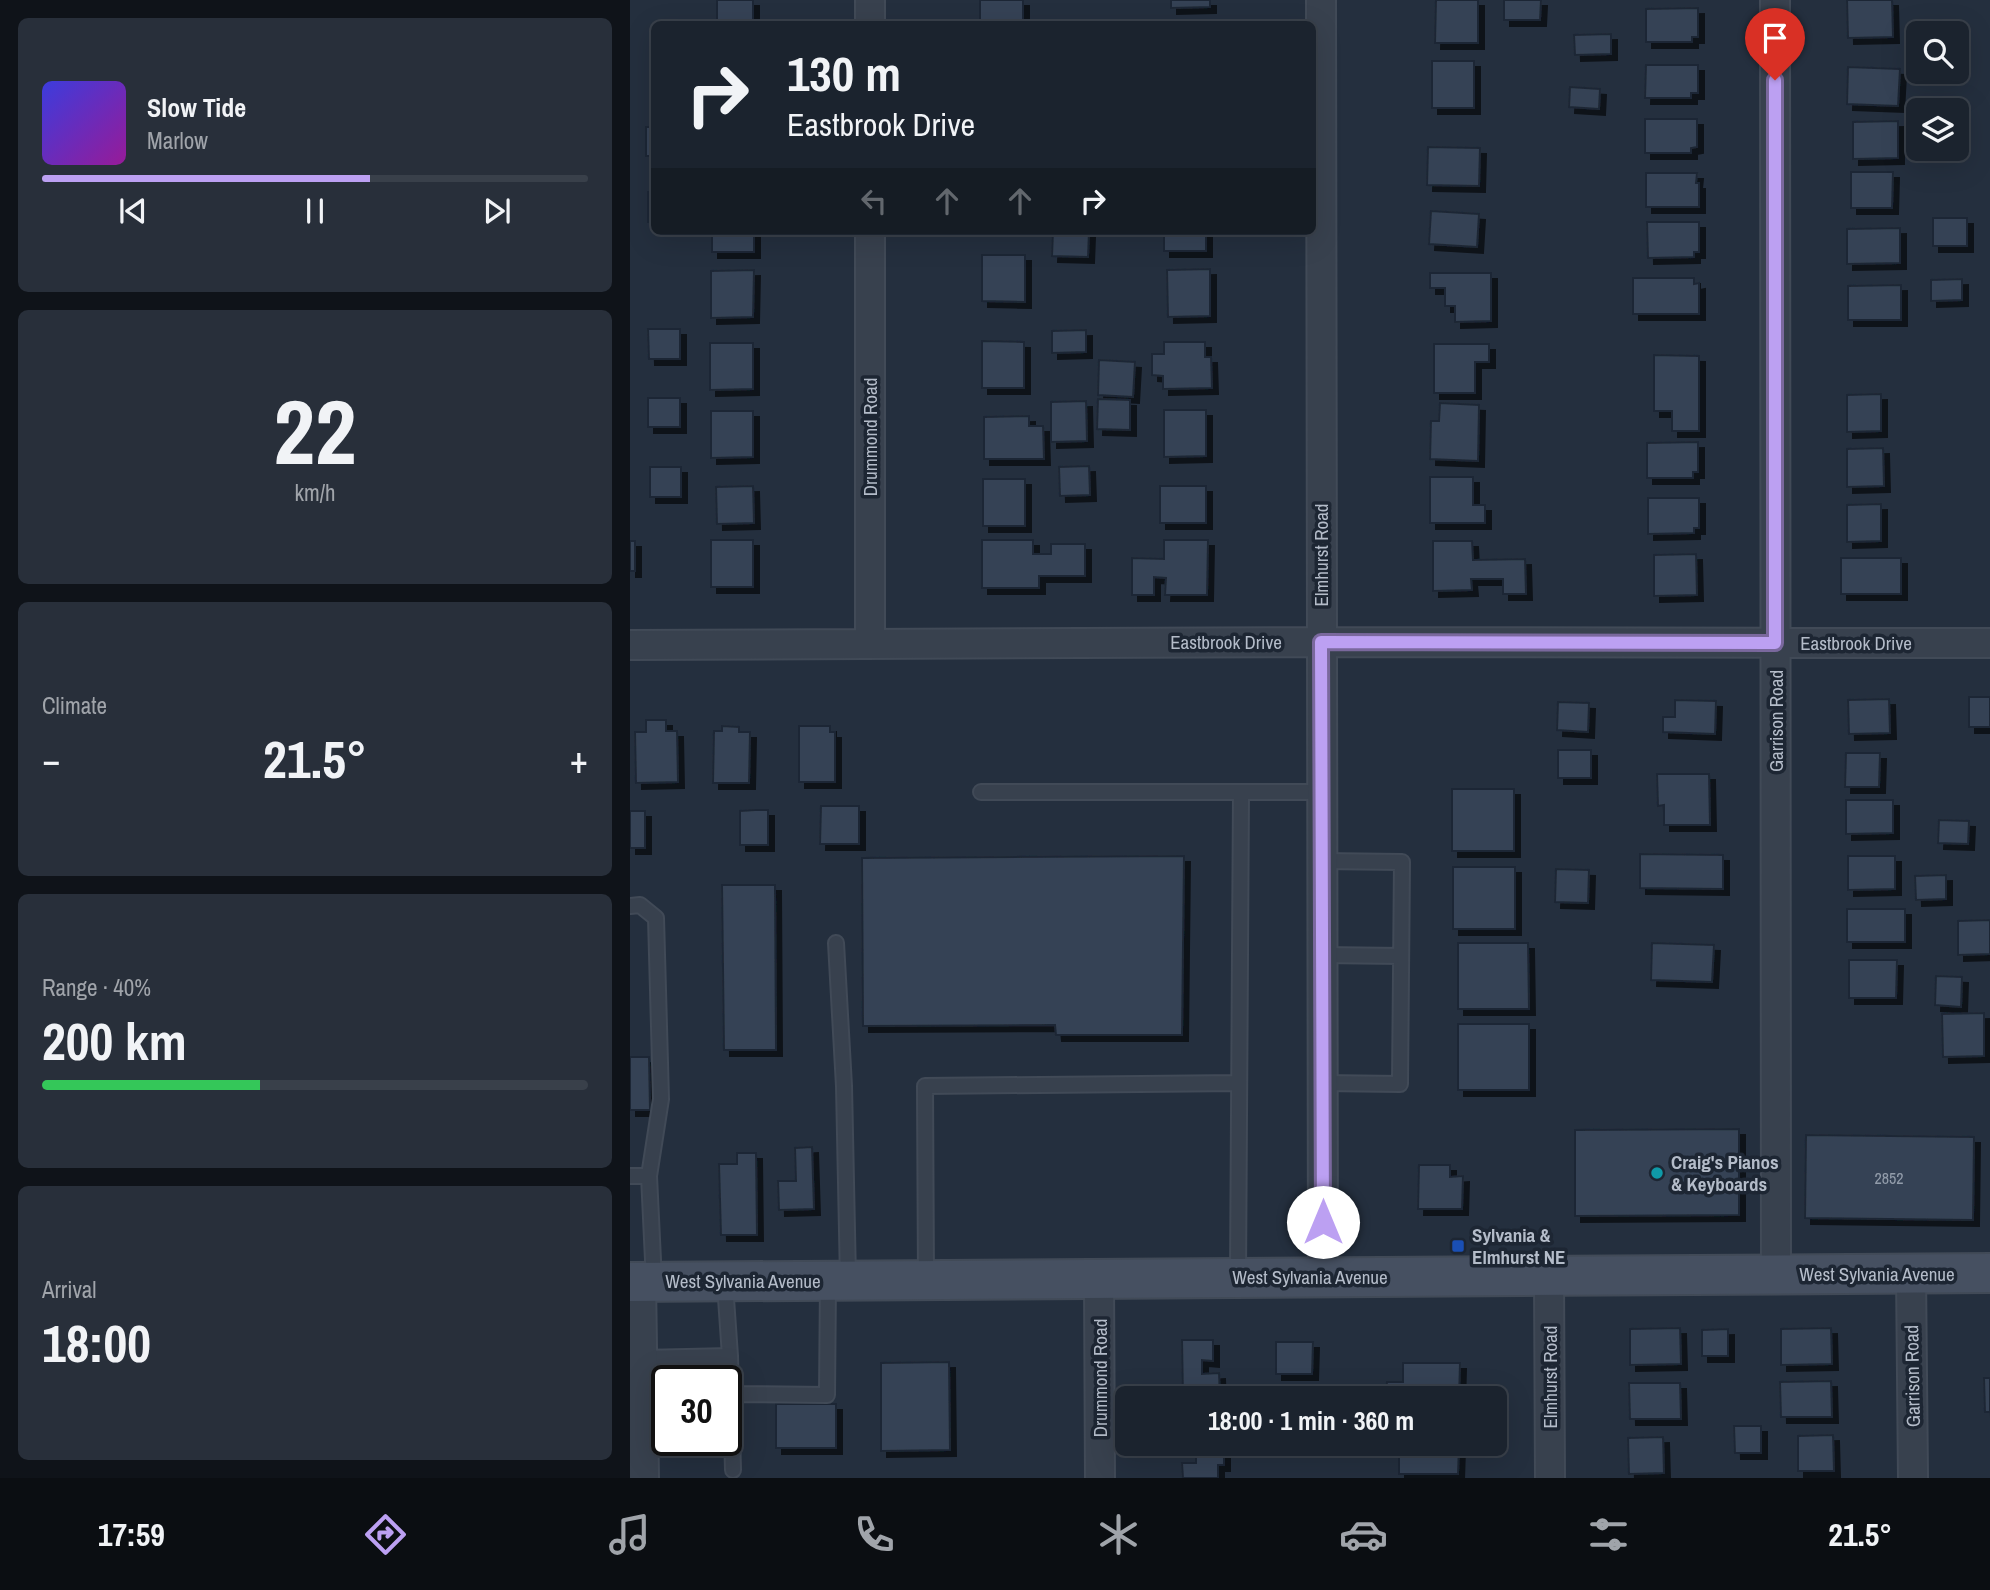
<!DOCTYPE html>
<meta charset="utf-8">
<style>
body{margin:0;font-family:"Archivo Narrow",sans-serif;background:#282f3a;color:#f1f3f6;height:100vh;display:flex;flex-direction:column;font-size:26px;white-space:nowrap}
*{box-sizing:border-box;margin:0}
p{font-size:23px;color:#a0a4aa}
.icon{flex:none;width:38px;height:38px;fill:none;stroke:currentColor;stroke-width:2;stroke-linecap:round;stroke-linejoin:round}
.map{position:relative;flex:1;overflow:hidden}
.sheet{display:flex;flex-direction:column;gap:18px;padding:18px;background:#0f1319;width:630px}
.sheet>*{flex:none}
.guide{position:absolute;left:21px;top:21px;width:665px;height:214px;border-radius:10px;box-shadow:0 7px 28px #0002,0 0 0 2px #39404a;background:#1b232e;color:#f1f3f6;overflow:hidden}
.tools{position:absolute;left:1276px;top:21px;display:grid;gap:14px}
.tools a{display:grid;place-items:center;width:63px;height:63px;border-radius:10px;background:#1b232e;box-shadow:0 7px 28px #0002,0 0 0 2px #39404a;font-size:35px}
.speed{position:absolute;left:21px;top:1365px;display:flex;gap:14px;font-size:35px;font-weight:700;text-align:center}
.speed>*{display:grid;place-content:center;width:91px;height:91px;border-radius:50%;background:#1b232e;box-shadow:0 7px 28px #0002,0 0 0 2px #39404a;line-height:1}
.speed .limit{border:4px solid #111;border-radius:10px;background:#fff;color:#111}
.pin{position:absolute;display:grid;place-items:center;width:60px;height:60px;color:#fff;margin:-72px -30px;border-radius:50% 50% 50% 0;rotate:-45deg;box-shadow:0 0 7px #0007}
.pin .icon{rotate:45deg}
.me{position:absolute;width:77px;margin:-38px;rotate:0deg;stroke-linejoin:round;filter:drop-shadow(0 0 5px #0008)}
.turn{display:flex;align-items:center;gap:24px;height:147px;padding:0 21px;font-size:32px}
.turn .icon{width:91px;height:91px;stroke-width:2.5}
.turn b{display:block;font-size:49px;line-height:60px}
.lanes{display:flex;align-items:center;height:66px;padding:0 21px;background:#0003;justify-content:center;gap:35px;direction:ltr}
.lanes .off{opacity:.35}
.big{font-size:52px;font-weight:700;line-height:1.1}
.sheet .card{flex:1;display:flex;flex-direction:column;justify-content:center;gap:10px;min-width:0;padding:0 24px;border-radius:10px;background:#282f3a}
.sheet .dial{align-items:center;gap:0}
.dial b{font-size:91px;line-height:1}
.song{display:flex;align-items:center;gap:21px}
.cover{width:84px;height:84px;border-radius:10px;background:linear-gradient(135deg,hsl(240 70% 55%),hsl(300 70% 35%))}
.played{height:7px;border-radius:4px;background:linear-gradient(90deg,#bca0f2 60%,#39404a 60%)}
.keys{display:flex;justify-content:space-around;direction:ltr}
.heat{display:flex;justify-content:space-between;align-items:center;font-size:38px;direction:ltr}
.charge{height:10px;border-radius:5px;background:linear-gradient(90deg,#34c759 40%,#39404a 0)}
.trip{position:absolute;left:485px;top:1386px;width:392px;height:70px;border-radius:10px;background:#1b232e;box-shadow:0 7px 28px #0002,0 0 0 2px #39404a;font-weight:700;line-height:70px;text-align:center}
.tab-bar{display:flex;height:112px;justify-content:space-around;align-items:center;background:#0b0e12;color:#a0a4aa}
.tab-bar .icon{width:49px;height:49px}
.tab-bar .active{color:#bca0f2}
.tab-bar b{font-size:32px;color:#f1f3f6}
main{display:flex;flex:1;min-height:0}
.map>svg:first-child{display:block}
</style>
<main>
<section class="sheet">
<div class="card">
<div class="song"><i class="cover"></i><div><b>Slow Tide</b><p>Marlow</p></div></div>
<div class="played"></div>
<div class="keys"><svg class="icon" aria-label="previous" viewBox="0 0 24 24"><path d="M18 5L8 12l10 7zM5 5v14"/></svg><svg class="icon" aria-label="pause" viewBox="0 0 24 24"><path d="M8 5v14M16 5v14"/></svg><svg class="icon" aria-label="next" viewBox="0 0 24 24"><path d="M6 5l10 7-10 7zM19 5v14"/></svg></div>
</div>
<div class="card dial"><b>22</b><p>km/h</p></div>
<div class="card"><p>Climate</p>
<div class="heat"><a>−</a><b class="big">21.5°</b><a>+</a></div>
</div>
<div class="card"><p>Range · 40%</p><b class="big">200 km</b><div class="charge"></div></div>
<div class="card"><p>Arrival</p><b class="big">18:00</b></div>
</section>
<div class="map">
<svg width="1360" height="1478" viewBox="0 0 1360 1478">
<defs>
<filter id="shadow"><feDropShadow dx="6" dy="6" stdDeviation="0" flood-color="#0009"/></filter>
</defs>
<rect width="100%" height="100%" fill="#242f3e"/>
<!-- building -->
<path fill="#364354" stroke="#1f2835" stroke-width="2" filter="url(#shadow)" d="M87,0H123V24H87Z
M350,0H393V24H350Z
M541,0H580V7L541,8Z
M806,0H848V43H805Z
M874,0H911L910,20H874Z
M1217,0H1262L1263,37L1218,38Z
M1068,8V37H1062V42H1016V9Z
M981,34V54L945,55L944,35Z
M802,61H844V108H802Z
M1016,65H1068V93H1061V98H1015Z
M1218,67L1270,69L1268,106L1217,104Z
M940,87L970,89L969,109L939,107Z
M1015,119H1067V147L1061,148V153H1015Z
M1268,121V158L1223,159V122Z
M16,127H24V156H16Z
M798,147L850,148L849,186L797,185Z
M1221,172H1263L1262,208H1221Z
M1016,173H1067L1066,183H1069V207H1016Z
M18,192H24V222H18Z
M801,211L849,214L847,247L799,244Z
M1303,218H1337V246H1303Z
M1017,222H1069V252H1064V257L1018,258Z
M1270,228V263L1217,264V229Z
M82,231H124V252H82Z
M423,231H459L458,257L422,256Z
M534,231H576V251H534Z
M352,255H395V302L352,301Z
M580,269V316L538,317L537,270Z
M124,270L123,317L81,318V271Z
M800,273H861V321L825,322V306H815V288H800Z
M1003,278H1064V284L1069,283V314H1003Z
M1332,279V300L1301,301V280Z
M1271,285V320H1218V286Z
M18,329H50V359H19Z
M456,330V352L422,353V331Z
M352,341L394,342V388H352Z
M534,342H575V357H581L582,388L533,389V376L522,375V354H534Z
M80,343H123V389L80,390Z
M804,344H859V362H845V393H804Z
M1024,355L1069,356V431H1042V411H1024Z
M469,360L505,362L503,397L468,395Z
M1251,394V431L1217,432V395Z
M18,398H50V427H18Z
M468,399L500,400V430L467,429Z
M456,401L457,441L421,442V402Z
M810,403L849,405L848,461L800,459L801,421H809Z
M534,410H576V456L534,457Z
M81,411H123V457L81,458Z
M399,416V426H413L414,459H354V417Z
M1068,442V472H1063V478H1017V443Z
M1253,448L1254,486L1217,487V449Z
M459,466L460,495L430,496L429,467Z
M20,467H51V497H20Z
M800,477H843V505H855V523H800Z
M353,479H395V526H353Z
M123,486L124,523L87,524L86,487Z
M530,486H576V523H530Z
M1018,498H1069V528H1064V533L1018,534Z
M1251,504V541L1217,542V505Z
M81,540H123V587H81Z
M352,540H403V554H421V544H455V576H409V588H352Z
M534,540H578L577,595H535L536,578L524,577V595H502V558L534,559Z
M0,541H5V571H0Z
M803,541H842L843,560L895,559L896,594H873V579H841L842,590L803,591Z
M1066,554L1067,595L1024,596V555Z
M1211,558H1271V594H1211Z
M1339,697H1360V727H1339Z
M1259,699L1260,733L1219,734L1218,700Z
M1045,700L1086,701L1085,734L1033,732V717H1045Z
M928,702L959,703L958,732L927,730Z
M16,720H36V731H47L48,782L6,783L5,732H16Z
M92,726L109,727V732H120L119,783H83L84,731H92Z
M169,726H200V732H205V782H169Z
M928,750H961V778H928Z
M1216,753H1250L1249,787H1215Z
M1027,774H1079L1080,825H1034V805L1028,806Z
M822,789H884V851H822Z
M1216,800H1263V833L1216,834Z
M191,806H229V844H190Z
M125,810H138V845H110V811Z
M0,811H15V848H0Z
M1309,820L1339,821L1338,844L1308,843Z
M1010,854L1093,855V889L1010,888Z
M554,856L552,1035H426L425,1025L233,1026L232,858Z
M1218,856H1265V889L1218,890Z
M823,867H885V929H823Z
M926,869L959,870L958,903L925,902Z
M1316,875V899L1286,900L1285,876Z
M92,885H145L146,1050H94Z
M1217,909H1275V942H1217Z
M1360,920V954L1328,955V921Z
M828,943H898L899,1009H828Z
M1022,943L1084,945L1082,982L1021,980Z
M1219,960H1267L1266,998H1219Z
M1306,976L1332,977L1331,1007L1305,1005Z
M1354,1013V1056L1313,1057L1312,1014Z
M828,1024H899V1090H828Z
M0,1057H19L20,1110H0Z
M1109,1129V1215L945,1216V1130Z
M1176,1135L1344,1137L1343,1220L1175,1218Z
M182,1147L184,1209L149,1210L148,1181H166L165,1148Z
M107,1153H126L127,1235H91L89,1164H107Z
M789,1165H820V1177L833,1176L832,1209H788Z
M1050,1328L1051,1364L1000,1365V1329Z
M1201,1328L1202,1364L1151,1365V1329Z
M1098,1329V1356H1072V1330Z
M552,1340H583V1361L572,1360V1374L589,1373L590,1398H553Z
M646,1342H683L682,1374H646Z
M319,1362L320,1450L251,1451V1363Z
M773,1363H830L829,1398H756L757,1382H773Z
M1354,1378H1360V1412H1355Z
M1201,1381L1202,1417H1151L1150,1382Z
M999,1383H1050L1051,1419H1000Z
M146,1404H206V1448H146Z
M1104,1426H1131V1453H1105Z
M1203,1435L1204,1471H1168V1436Z
M1033,1437L1034,1473L999,1474L998,1438Z
M566,1444H594V1465H588V1478H553L552,1463H566Z
M781,1444H829L828,1474H769V1454H781Z"/>
<g fill="none" stroke-linecap="round" stroke-linejoin="round">
<defs>
<path id="service" d="M351,792H692
M692,861L772,862L770,1084L692,1083
M0,906L10,905L26,918L31,1099L19,1176L24,1281
M206,943L214,1086L218,1279
M692,955L771,956
M0,1176H19
M608,1278L611,793
M296,1279L295,1086L609,1083
M95,1284L100,1356
M12,1358L100,1356L103,1470
M101,1394L197,1395L198,1282"/>
<path id="minor" d="M240,0V24
M691,0L693,1277
M1145,0L1146,1274
M240,231V643
M0,645L691,642L1360,643
M1281,1273L1283,1478
M919,1276L920,1478
M469,1279L470,1478
M11,1282L14,1478"/>
<path id="secondary" d="M0,1282L1360,1273"/>
</defs>
<!-- service casing -->
<use href="#service" stroke="#414a57" stroke-width="18"/>
<!-- minor casing -->
<use href="#minor" stroke="#414a57" stroke-width="32"/>
<!-- secondary casing -->
<use href="#secondary" stroke="#414a57" stroke-width="42"/>
<!-- service -->
<use href="#service" stroke="#38414e" stroke-width="14"/>
<!-- minor -->
<use href="#minor" stroke="#38414e" stroke-width="28"/>
<!-- secondary -->
<use href="#secondary" stroke="#465061" stroke-width="38"/>
</g>
<g fill="none" stroke-linecap="round" stroke-linejoin="round">
<defs>
<path id="route" d="M693,1222L691,642L1145,643V80"/>
</defs>
<!-- route casing -->
<use href="#route" stroke="#7a689d" stroke-width="18"/>
<!-- route -->
<use href="#route" stroke="#bca0f2" stroke-width="12"/>
</g>
<!-- markers -->
<circle fill="#0f9aa8" stroke="#1d2633" stroke-width="2.5" cx="1027" cy="1173" r="7"/>
<rect fill="#1a4fb4" stroke="#1d2633" stroke-width="2.5" x="821" y="1239" width="14" height="14" rx="3.5"/>
<g text-anchor="middle" dominant-baseline="central" stroke-width="7" stroke-linejoin="round" paint-order="stroke">
<!-- number labels -->
<g font-size="16" fill="#929caa">
<text x="1259" y="1178">2852</text>
</g>
<!-- street labels -->
<g font-size="19" fill="#b4bcc9" stroke="#1d2633">
<text transform="translate(240 437) rotate(-90)">Drummond Road</text>
<text transform="translate(691 555) rotate(-90)">Elmhurst Road</text>
<text x="596" y="642">Eastbrook Drive</text>
<text x="1226" y="643">Eastbrook Drive</text>
<text transform="translate(1146 721) rotate(-90)">Garrison Road</text>
<text x="1247" y="1274">West Sylvania Avenue</text>
<text x="680" y="1277">West Sylvania Avenue</text>
<text x="113" y="1281">West Sylvania Avenue</text>
<text transform="translate(1282 1376) rotate(-91)">Garrison Road</text>
<text transform="translate(920 1377) rotate(-90)">Elmhurst Road</text>
<text transform="translate(470 1378) rotate(-90)">Drummond Road</text>
</g>
<!-- poi labels -->
<g font-size="19" font-weight="bold" fill="#b4bcc9" stroke="#1d2633" text-anchor="start">
<text x="1041" y="1162">Craig's Pianos<tspan x="1041" dy="22">&amp; Keyboards</tspan></text>
<text x="842" y="1235">Sylvania &amp;<tspan x="842" dy="22">Elmhurst NE</tspan></text>
</g>
</g>
</svg>
<div class="tools">
<a><svg class="icon" aria-label="search" viewBox="0 0 24 24"><circle cx="10" cy="10" r="6"/><path d="M15 15l6 6"/></svg></a>
<a><svg class="icon" aria-label="layers" viewBox="0 0 24 24"><path d="M12 4l9 5-9 5-9-5zM3 14l9 5 9-5"/></svg></a>
</div>
<div class="speed"><div class="limit">30</div></div>
<div class="pin" style="left:1145px;top:80px;background:#d93025"><svg class="icon" aria-label="arrive" viewBox="0 0 24 24"><path d="M6 21V4h12l-3 4 3 4H6"/></svg></div>
<svg class="me" style="left:693px;top:1222px" viewBox="-20 -20 40 40"><circle r="19" fill="#fff"/><path d="M0-13L10 11 0 6-10 11z" fill="#bca0f2"/></svg>
<div class="trip">18:00 · 1 min · 360 m</div>
<div class="guide">
<div class="turn"><svg class="icon" aria-label="right" viewBox="0 0 24 24"><path d="M7 20v-9h11M14 6l5 5-5 5"/></svg><div><b>130 m</b>Eastbrook Drive</div></div>
<div class="lanes"><svg class="icon off" aria-label="left" viewBox="0 0 24 24"><path d="M17 20v-9H6M10 6l-5 5 5 5"/></svg><svg class="icon off" aria-label="ahead" viewBox="0 0 24 24"><path d="M12 20V5M6 11l6-6 6 6"/></svg><svg class="icon off" aria-label="ahead" viewBox="0 0 24 24"><path d="M12 20V5M6 11l6-6 6 6"/></svg><svg class="icon" aria-label="right" viewBox="0 0 24 24"><path d="M7 20v-9h11M14 6l5 5-5 5"/></svg></div>
</div>
</div>
</main>
<nav class="tab-bar">
<b>17:59</b>
<svg class="icon active" aria-label="directions" viewBox="0 0 24 24"><path d="M12 3l9 9-9 9-9-9zM9 14v-3h6M13 9l2 2-2 2"/></svg>
<svg class="icon" aria-label="music" viewBox="0 0 24 24"><path d="M9 18V5l10-2v13"/><circle cx="6" cy="18" r="3"/><circle cx="16" cy="16" r="3"/></svg>
<svg class="icon" aria-label="phone" viewBox="0 0 24 24"><path d="M5 4h4l2 5-3 2q2 4 5 5l2-3 5 2v4C11 20 4 13 5 4z"/></svg>
<svg class="icon" aria-label="climate" viewBox="0 0 24 24"><path d="M12 3v18M4 7l16 10M4 17L20 7"/></svg>
<svg class="icon" aria-label="car" viewBox="0 0 24 24"><path d="M5 17H2v-5l4-1 3-4h7l3 4 3 1v5h-3M9 17h6M6 11h13"/><circle cx="7" cy="17" r="2"/><circle cx="17" cy="17" r="2"/></svg>
<svg class="icon" aria-label="filters" viewBox="0 0 24 24"><path d="M4 7h16M4 17h16"/><circle cx="9" cy="7" r="2"/><circle cx="15" cy="17" r="2"/></svg>
<b>21.5°</b>
</nav>
